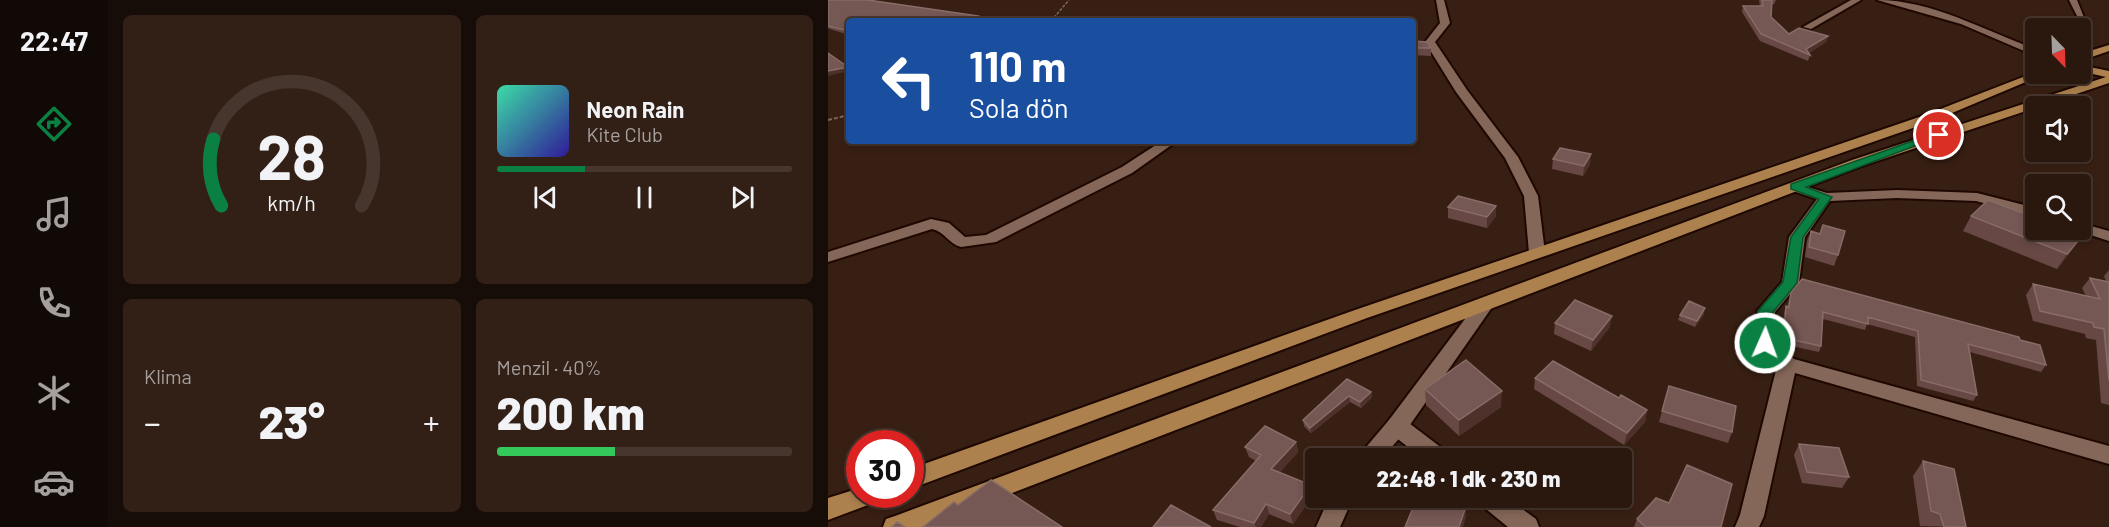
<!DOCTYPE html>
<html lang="tr">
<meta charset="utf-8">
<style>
body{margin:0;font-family:Barlow,sans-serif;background:#322017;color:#f1f3f6;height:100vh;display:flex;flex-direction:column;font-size:22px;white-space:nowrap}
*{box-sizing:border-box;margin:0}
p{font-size:20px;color:#a59f9e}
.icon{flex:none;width:33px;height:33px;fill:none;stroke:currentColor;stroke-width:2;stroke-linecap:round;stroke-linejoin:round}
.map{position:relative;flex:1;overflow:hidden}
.side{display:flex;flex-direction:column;gap:15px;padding:15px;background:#170d08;width:720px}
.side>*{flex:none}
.hud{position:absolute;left:18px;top:18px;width:570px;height:126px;border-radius:6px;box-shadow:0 3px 9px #0003,0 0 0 2px #46362e;background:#1a4fa0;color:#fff;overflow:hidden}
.needle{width:39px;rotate:157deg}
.fabs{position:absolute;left:1197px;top:18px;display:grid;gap:12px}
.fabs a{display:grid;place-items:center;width:66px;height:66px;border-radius:6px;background:#2a170e;box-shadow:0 3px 9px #0003,0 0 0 2px #46362e;font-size:30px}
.speed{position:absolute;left:18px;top:430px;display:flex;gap:12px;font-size:30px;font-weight:700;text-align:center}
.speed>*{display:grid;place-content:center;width:78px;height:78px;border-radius:50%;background:#2a170e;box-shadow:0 3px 9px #0003,0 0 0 2px #46362e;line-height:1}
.speed .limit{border:9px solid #d22;background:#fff;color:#111}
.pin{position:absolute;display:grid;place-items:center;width:51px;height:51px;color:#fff;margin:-26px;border:3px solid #fff;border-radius:50%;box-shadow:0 2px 6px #0007}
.me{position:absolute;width:66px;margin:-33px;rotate:2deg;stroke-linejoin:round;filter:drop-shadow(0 0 4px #0008)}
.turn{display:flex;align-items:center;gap:21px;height:126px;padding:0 24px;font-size:27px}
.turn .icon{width:78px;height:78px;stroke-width:2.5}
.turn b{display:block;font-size:42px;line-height:51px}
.big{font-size:45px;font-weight:800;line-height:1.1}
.side .tile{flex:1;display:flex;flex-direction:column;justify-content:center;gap:9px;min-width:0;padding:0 21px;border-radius:9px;background:#322017}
.side .dial{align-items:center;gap:0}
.dial svg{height:156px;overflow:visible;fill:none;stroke:#46362e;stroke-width:7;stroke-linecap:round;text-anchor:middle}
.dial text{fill:#f1f3f6;stroke:none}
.song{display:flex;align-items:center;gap:18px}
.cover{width:72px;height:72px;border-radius:9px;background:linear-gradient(135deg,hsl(160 70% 55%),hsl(250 70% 35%))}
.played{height:6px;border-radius:3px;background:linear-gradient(90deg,#0b8043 30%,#46362e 30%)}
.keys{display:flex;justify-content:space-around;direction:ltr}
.heat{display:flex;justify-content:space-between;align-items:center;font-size:33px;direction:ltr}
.charge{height:9px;border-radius:4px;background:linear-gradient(90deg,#34c759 40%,#46362e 0)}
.side .tiles{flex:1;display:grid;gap:15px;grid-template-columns:repeat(2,1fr)}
.trip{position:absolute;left:477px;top:448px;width:327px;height:60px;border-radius:6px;background:#2a170e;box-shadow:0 3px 9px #0003,0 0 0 2px #46362e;font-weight:800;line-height:60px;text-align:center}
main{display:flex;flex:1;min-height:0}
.dock{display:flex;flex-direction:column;width:108px;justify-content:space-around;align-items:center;background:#110906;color:#a59f9e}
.dock .icon{width:42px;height:42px}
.dock .current{color:#0b8043}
.dock b{font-size:27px;color:#f1f3f6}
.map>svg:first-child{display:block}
</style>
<main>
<nav class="dock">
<b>22:47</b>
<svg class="icon current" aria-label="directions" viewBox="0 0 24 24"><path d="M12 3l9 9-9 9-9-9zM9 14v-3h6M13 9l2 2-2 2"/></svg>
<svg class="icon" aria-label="music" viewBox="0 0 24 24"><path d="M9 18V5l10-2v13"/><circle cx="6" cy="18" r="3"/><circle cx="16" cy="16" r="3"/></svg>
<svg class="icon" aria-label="phone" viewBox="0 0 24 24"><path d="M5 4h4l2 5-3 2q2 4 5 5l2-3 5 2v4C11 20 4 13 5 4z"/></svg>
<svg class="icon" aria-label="climate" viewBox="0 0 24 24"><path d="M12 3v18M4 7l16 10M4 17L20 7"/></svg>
<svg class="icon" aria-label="car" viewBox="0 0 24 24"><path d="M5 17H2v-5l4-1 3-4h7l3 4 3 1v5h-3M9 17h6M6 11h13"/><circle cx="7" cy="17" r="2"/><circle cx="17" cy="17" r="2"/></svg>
</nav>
<section class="side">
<div class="tiles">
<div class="tile dial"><svg viewBox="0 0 100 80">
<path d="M14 69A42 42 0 1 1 86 69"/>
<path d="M14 69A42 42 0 0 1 10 35" stroke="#0b8043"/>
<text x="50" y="56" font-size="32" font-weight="700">28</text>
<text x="50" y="72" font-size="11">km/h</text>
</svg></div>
<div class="tile">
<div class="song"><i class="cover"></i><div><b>Neon Rain</b><p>Kite Club</p></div></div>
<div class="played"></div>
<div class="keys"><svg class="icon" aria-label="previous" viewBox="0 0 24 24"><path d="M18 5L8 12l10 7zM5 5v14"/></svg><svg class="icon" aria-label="pause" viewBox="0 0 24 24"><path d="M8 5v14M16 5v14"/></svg><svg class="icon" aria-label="next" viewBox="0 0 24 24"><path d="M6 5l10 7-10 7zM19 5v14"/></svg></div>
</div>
<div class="tile"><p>Klima</p>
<div class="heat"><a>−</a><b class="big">23°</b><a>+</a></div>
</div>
<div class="tile"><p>Menzil · 40%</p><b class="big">200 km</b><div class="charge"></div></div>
</div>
</section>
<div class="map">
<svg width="1281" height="527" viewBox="0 0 1281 527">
<rect width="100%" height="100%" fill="#381f13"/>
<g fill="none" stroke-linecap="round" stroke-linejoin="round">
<defs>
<path id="minor" d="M1023,0H1033L983,29L975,27Z
M1049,0C1105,0 1156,31 1208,49V56L1133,24Z
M1241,0H1249L1257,20H1251Z
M334,141H349L304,173L168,242L133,247C121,244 116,231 104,229L0,262V252L103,219L121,223L137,237L158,235L294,167Z
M967,183L999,193L1069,190L1149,193L1208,208V217L1148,201L1069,198L1002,201L977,237L971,283L947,312L946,341L966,359L1281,446V464L967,373L936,516L931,527H907L912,515L949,366L928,343L929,311L954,282L961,237L989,199L962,190L960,187Z
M1252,223L1281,231V241L1247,230H1252Z
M569,417L577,420L619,452L622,459H595L561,432L558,426L561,420Z
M649,498H679L708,519L711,527H680L653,505Z"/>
<path id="tertiary" d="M608,0H616L622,23L607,42L639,90L690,157L710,196L717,253L715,256H703L701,253L696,196L677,158L628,92L597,42L612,23Z
M658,297L667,303L577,432L553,459H528L561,420L652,299Z
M501,498H525L512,527H488Z"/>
<path id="primary" d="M1281,45V51L1252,61V54Z
M1252,65L1281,71V83L1034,166L96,527H55L58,519L67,516L1024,160L1278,77L1252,71Z
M1208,72L1217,74L1105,121L539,318L82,489V469L527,310L1097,115Z
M32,488V495H52L48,502L0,520V498Z"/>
</defs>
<!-- minor casing -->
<use href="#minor" stroke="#1e0801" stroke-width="4"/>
<!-- tertiary casing -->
<use href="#tertiary" stroke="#1e0801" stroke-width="4"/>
<!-- primary casing -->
<use href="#primary" stroke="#1e0801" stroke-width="4"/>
<!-- path-far1 -->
<path stroke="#7c665c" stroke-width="1.5" stroke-dasharray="3 1.5" stroke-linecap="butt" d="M223,21L241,0"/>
<!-- path -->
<path stroke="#7c665c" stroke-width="2" stroke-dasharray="4 2" stroke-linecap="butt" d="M0,120L21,115"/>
<!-- minor -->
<use href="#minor" fill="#846758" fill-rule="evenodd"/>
<!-- tertiary -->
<use href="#tertiary" fill="#846758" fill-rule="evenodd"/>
<!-- primary -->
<use href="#primary" fill="#ad814e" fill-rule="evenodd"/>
</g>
<!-- wall -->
<path fill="#674845" d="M0,0L152,19L21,21V35L2,29L0,28Z
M931,0H948L946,4H944L943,17L961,34L1000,36L998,42L981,53L982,55L980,61L932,41L914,12L915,6H932Z
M585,41L603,48V56L585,55Z
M725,159L762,164L755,176L724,169Z
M668,206V216L659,228L620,218V207Z
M1143,216L1240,230L1254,236L1244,250L1229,269L1135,231Z
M983,231L1010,255L1006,266L977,257L979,241Z
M1281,270V405L1273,403L1268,340L1258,338L1257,334L1205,321L1198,295L1205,284L1258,296L1254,288L1262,278L1278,281L1276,276Z
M963,292L1192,340L1218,365L1213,372L1142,352L1149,395L1145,401L1089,386L1087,337L1039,324L1037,330L995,319L993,346L991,352L954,344L956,313L958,306L959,307Z
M876,314L867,327L850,320L852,315Z
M727,323L782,327L763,351L726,334Z
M707,378L791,398L819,410L817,422L796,445L706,389Z
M519,379L543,392L544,397L533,408L522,402L483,433L476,426L475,420Z
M841,386L904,432L900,443L831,422Z
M597,389L673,407L631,436L598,405Z
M468,442L470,452L452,472L485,495L465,524L441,514L433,527H412L389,520L385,510L428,461L421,457L417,447Z
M971,444L1021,477L1014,488L974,483L966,455Z
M1095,461L1138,527L1092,526L1085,476Z
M809,519L893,527H806Z"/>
<!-- shaded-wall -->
<path fill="#4e312b" d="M150,16L152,19L149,21H142Z
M1000,36L998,42L979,54L978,49Z
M20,67L21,71L0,76V71Z
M763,154L762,164L755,176L756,166Z
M668,206V216L659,228V217Z
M1254,236L1244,250L1229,269L1239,254Z
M877,308L876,314L867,327L869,321Z
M784,316L782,327L763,351L765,340Z
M674,391L673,407L631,436V420Z
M543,392L544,397L533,408L532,402Z
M521,396L522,402L483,433L482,428Z
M819,410L817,422L796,445L799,433Z
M468,442L470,452L446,479L443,469Z
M483,485L485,495L465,524L462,514Z
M438,504L441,514L433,527H428L426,523Z
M638,506V517L635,527H631Z"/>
<!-- building -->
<path fill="#755754" stroke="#876c68" stroke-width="1.5" d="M0,0H40L150,16L142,21H21V31L0,26Z
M934,0H944L943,17L961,34L971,28L1000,36L978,49L982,55L933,34L915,6H935Z
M585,41L599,42L603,48H585Z
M0,53L20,67L0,71Z
M732,148L763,154L756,166L725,159Z
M630,196L668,206L659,217L620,207Z
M1160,200L1208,218V230H1240L1254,236L1239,254L1143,216Z
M995,225L1017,231L1010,255L981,247L983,231L992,234Z
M1262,278L1281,282V381L1276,329L1266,327L1265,323L1212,311L1205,284L1272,299Z
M974,279L1191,337L1192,340L1212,345L1218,365L1140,344L1149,395L1093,380L1090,331L1040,317V324L995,312L993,346L956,338L958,306L961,307L963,292Z
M747,300L784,316L765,340L727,323Z
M861,301L877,308L869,321L852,315Z
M638,360L674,391L631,420L597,389Z
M725,361L791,398L793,395L819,410L799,433L707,378Z
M519,379L543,392L532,402L521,396L482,428L475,420Z
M841,386L908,406L904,432L834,411Z
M437,426L468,442L443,469L483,485L462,514L438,504L426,523L385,510L433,455L417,447Z
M971,444L1011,448L1021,477L979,472Z
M1095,461L1126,469L1138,527H1116L1112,514L1103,511Z
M859,465L904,484L893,527H818L809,519L828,498L841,503Z
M163,480L234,527H95L126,502L130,505Z
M589,498H608L638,506L631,527H577Z
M343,505L383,527H325Z
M69,522L77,527H64Z"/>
<!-- route -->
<path fill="#0b8043" stroke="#07532c" stroke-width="1.5" d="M1107,133L1116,135L978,187L1004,197L975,237L969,283L945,312L944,343L942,347H931L929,343L930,311L955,282L963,237L991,199L963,189V184Z"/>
</svg>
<div class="fabs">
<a><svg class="needle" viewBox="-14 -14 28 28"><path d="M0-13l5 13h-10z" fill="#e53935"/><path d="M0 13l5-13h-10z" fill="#a59f9e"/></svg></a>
<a><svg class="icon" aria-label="sound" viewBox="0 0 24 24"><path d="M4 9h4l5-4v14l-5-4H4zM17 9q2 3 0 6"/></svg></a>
<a><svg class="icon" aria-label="search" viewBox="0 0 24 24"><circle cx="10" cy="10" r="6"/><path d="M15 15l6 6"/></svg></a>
</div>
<div class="speed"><div class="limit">30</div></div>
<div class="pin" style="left:1111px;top:135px;background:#d93025"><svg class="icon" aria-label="arrive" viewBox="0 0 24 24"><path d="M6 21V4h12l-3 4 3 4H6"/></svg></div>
<svg class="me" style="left:937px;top:343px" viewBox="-20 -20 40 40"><circle r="17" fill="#0b8043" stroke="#fff" stroke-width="3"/><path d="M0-11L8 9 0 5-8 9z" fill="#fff"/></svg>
<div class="trip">22:48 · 1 dk · 230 m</div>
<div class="hud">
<div class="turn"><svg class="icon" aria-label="left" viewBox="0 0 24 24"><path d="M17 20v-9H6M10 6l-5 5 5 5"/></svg><div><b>110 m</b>Sola dön</div></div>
</div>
</div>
</main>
